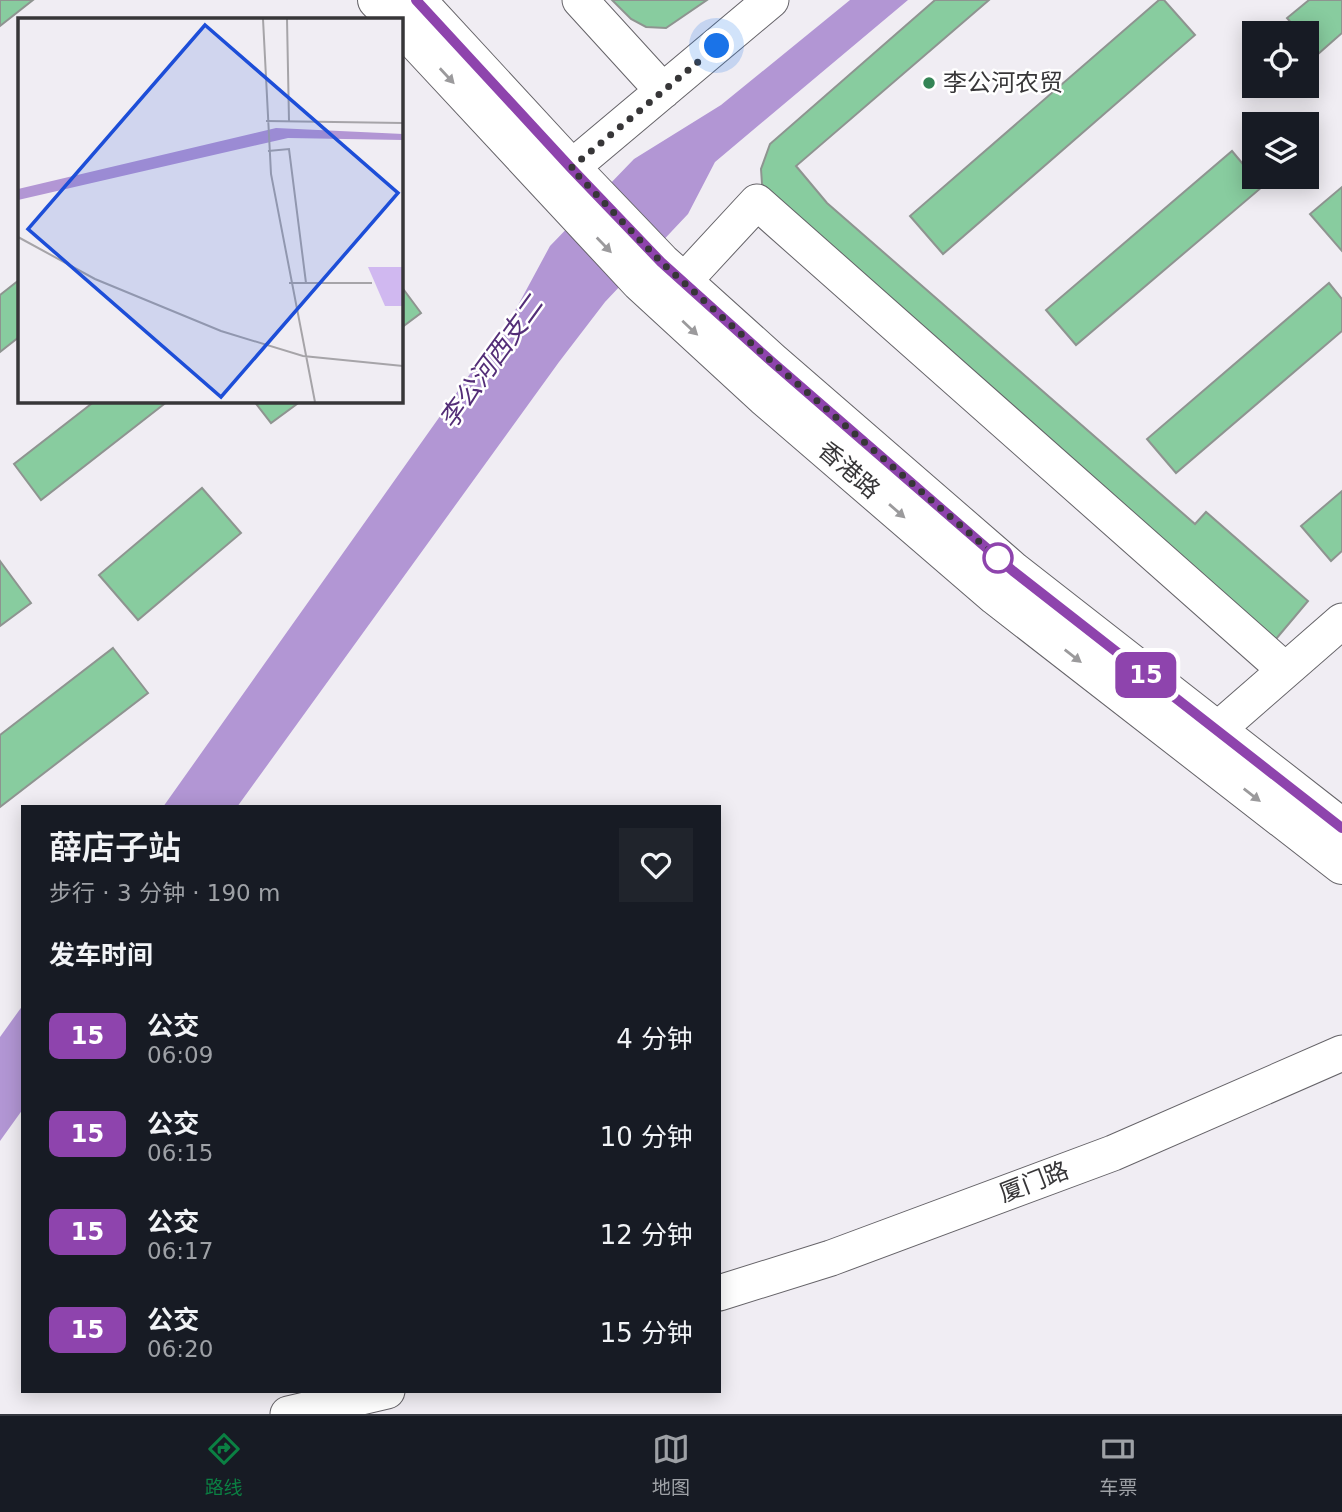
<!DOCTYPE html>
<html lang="zh">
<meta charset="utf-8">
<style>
:root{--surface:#171b24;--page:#20242c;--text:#f1f3f6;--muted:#9ea1a6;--line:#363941;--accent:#0b8043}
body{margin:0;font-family:"DejaVu Sans","Noto Sans SC",sans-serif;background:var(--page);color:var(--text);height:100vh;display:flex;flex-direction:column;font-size:26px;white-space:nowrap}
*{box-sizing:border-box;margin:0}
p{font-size:23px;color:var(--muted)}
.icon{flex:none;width:38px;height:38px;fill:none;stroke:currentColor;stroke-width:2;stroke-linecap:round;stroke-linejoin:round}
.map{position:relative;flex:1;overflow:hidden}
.panel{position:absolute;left:21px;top:805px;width:700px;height:588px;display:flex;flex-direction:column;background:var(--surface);border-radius:0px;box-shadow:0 4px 18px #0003}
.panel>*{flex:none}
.badge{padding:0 14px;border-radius:10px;font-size:24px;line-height:46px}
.fabs{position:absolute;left:1242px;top:21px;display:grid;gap:14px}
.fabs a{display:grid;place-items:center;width:77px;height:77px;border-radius:0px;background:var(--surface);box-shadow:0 4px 18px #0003;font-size:35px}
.you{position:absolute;width:35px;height:35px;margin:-18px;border:5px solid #fff;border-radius:50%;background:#1a73e8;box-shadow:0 0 0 10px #1a73e833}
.map>.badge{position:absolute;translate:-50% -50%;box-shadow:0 0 0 4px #fff}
h2{padding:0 28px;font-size:26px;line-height:63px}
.round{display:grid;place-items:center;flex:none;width:74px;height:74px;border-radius:0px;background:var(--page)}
.head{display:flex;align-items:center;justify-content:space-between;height:119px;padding:0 28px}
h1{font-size:33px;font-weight:600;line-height:52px}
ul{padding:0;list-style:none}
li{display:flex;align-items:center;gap:21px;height:98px;padding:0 28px}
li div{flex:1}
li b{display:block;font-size:26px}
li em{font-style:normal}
li .badge{min-width:77px;font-weight:700;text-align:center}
.menu{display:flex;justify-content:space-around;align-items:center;height:98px;border-top:2px solid var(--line);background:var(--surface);font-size:19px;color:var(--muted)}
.menu a{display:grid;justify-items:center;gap:4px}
.menu .selected{color:var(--accent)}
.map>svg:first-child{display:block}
</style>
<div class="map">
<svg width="1342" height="1414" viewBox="0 0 1342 1414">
<rect width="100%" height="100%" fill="#f0edf3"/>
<path fill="#b296d4" d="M 850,0 L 908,0 L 715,162 L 688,214 L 605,302 L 559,362 L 237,807 L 163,807 L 516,309 L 550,246 L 634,159 L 721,105 Z
M 23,1005 L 23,1109 L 0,1141 L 0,1037 Z"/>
<path fill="#88cc9f" stroke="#8e9490" stroke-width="2" d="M 0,0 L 33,0 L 0,26 Z
M 612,0 L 707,0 L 666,28 L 646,27 L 631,19 Z
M 935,0 L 989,0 L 796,166 L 827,203 L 1195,524 L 1206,512 L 1308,601 L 1276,639 L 774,200 L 762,184 L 761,169 L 770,144 Z
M 1159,0 L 1164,0 L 1195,35 L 943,254 L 910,216 Z
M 1309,0 L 1342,0 L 1342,33 L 1318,54 L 1307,42 L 1307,33 L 1300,33 L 1287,18 Z
M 1232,151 L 1262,187 L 1076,345 L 1046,310 Z
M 1342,187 L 1342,251 L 1310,214 Z
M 19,280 L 19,337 L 0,352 L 0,295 Z
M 1329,283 L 1342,299 L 1342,331 L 1176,473 L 1147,439 Z
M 401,286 L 421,313 L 401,328 Z
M 95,401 L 168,401 L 41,500 L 14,464 Z
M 254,401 L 301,401 L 271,423 Z
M 202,488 L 241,533 L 138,620 L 99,575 Z
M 1342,491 L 1342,551 L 1331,561 L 1301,526 Z
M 0,561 L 31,603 L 0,626 Z
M 113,648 L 148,693 L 0,807 L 0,735 Z"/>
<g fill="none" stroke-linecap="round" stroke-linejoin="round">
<defs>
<path id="minor" d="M 580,0 L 663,91
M 571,168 L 771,0
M 683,282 L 757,202 L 1285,670
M 1217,730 L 1342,621
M 719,1293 L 831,1258 L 1113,1153 L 1342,1053
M 288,1414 L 387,1391"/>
<path id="major" d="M 377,0 L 395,19
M 416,0 L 571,168 L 661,262 L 771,361 L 1013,571 L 1342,828
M 401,25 L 640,282 L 765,397 L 996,596 L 1342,865"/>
</defs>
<use href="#minor" stroke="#656368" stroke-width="37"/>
<use href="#major" stroke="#656368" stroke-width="40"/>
<use href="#minor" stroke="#fff" stroke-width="35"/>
<use href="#major" stroke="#fff" stroke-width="38"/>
</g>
<defs><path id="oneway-solid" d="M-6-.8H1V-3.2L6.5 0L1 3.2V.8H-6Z" transform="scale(1.75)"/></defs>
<g fill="#9b9a9c">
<use href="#oneway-solid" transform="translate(447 76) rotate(47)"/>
<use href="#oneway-solid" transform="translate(604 245) rotate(46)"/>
<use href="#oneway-solid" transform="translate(690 328) rotate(43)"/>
<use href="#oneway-solid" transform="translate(897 511) rotate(41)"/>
<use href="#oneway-solid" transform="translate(1073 656) rotate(38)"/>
<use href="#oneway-solid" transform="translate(1252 795) rotate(38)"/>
</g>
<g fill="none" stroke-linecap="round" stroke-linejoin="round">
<defs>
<path id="line" d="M 416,0 L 571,168 L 661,262 L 771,361 L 1013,571 L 1342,828"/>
</defs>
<use href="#line" stroke="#fff" stroke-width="16"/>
<use href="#line" stroke="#8e44ad" stroke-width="10"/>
<path stroke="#373638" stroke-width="7" stroke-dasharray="0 12.6" d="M 717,46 L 571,168 L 661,262 L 771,361 L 998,558"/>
</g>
<circle fill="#338455" stroke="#fff" stroke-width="2.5" cx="929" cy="83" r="7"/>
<circle fill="#fff" stroke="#8e44ad" stroke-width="3.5" cx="998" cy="558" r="14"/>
<g text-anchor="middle" stroke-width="5" stroke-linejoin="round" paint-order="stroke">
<g font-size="24" fill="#373638" stroke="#fff" text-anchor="start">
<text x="943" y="91">李公河农贸</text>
</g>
<g font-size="24" fill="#373638" stroke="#fff">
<text transform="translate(849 470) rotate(41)" y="8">香港路</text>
<text transform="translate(1034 1182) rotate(-21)" y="8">厦门路</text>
</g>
<g font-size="26" font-style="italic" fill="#532d77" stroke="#fff">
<text transform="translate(491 362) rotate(-54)" y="9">李公河西支二</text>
</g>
</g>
<g transform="translate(18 18)">
<rect width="385" height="385" fill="#f0edf3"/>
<path d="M 350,249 L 385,249 L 385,288 L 367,288 Z" fill="#d0b8f0"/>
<path d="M 258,110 L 385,116 L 385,122 L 270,120 L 0,182 L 0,171 Z" fill="#b296d4"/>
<path fill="none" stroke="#a6a4a8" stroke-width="2" d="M 245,1 L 253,156 L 297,384M 269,1 L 271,103M 248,103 L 385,105M 250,133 L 271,131 L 288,265M 0,219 L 77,261 L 203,313 L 285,338 L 385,348M 271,265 L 354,265"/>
<path fill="#1d4ed8" fill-opacity="0.15" stroke="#1d4ed8" stroke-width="3.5" d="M 187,7 L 380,175 L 203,379 L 10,211 Z"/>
<rect width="385" height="385" fill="none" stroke="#373638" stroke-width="3.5"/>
</g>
</svg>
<div class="fabs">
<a><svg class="icon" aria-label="locate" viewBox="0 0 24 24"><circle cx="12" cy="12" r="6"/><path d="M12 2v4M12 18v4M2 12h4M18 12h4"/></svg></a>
<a><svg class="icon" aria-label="layers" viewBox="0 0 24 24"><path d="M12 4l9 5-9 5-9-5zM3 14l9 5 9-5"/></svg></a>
</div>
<div class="you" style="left:717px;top:46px"></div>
<b class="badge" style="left:1146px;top:675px;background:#8e44ad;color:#fff">15</b>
<section class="panel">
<div class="head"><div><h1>薛店子站</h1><p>步行 · 3 分钟 · 190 m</p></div><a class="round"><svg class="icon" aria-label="heart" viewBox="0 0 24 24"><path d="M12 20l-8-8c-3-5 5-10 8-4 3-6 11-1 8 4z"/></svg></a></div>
<h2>发车时间</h2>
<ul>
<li><span class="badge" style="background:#8e44ad;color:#fff">15</span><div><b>公交</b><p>06:09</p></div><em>4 分钟</em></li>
<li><span class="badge" style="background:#8e44ad;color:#fff">15</span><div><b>公交</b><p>06:15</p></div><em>10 分钟</em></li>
<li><span class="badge" style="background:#8e44ad;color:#fff">15</span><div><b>公交</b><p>06:17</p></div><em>12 分钟</em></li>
<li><span class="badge" style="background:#8e44ad;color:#fff">15</span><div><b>公交</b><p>06:20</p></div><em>15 分钟</em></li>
</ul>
</section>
</div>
<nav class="menu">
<a class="selected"><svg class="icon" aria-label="directions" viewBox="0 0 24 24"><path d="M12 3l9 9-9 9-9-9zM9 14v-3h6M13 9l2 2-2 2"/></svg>路线</a>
<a><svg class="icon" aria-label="map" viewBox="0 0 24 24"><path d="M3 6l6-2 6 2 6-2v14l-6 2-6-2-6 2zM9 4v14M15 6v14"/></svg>地图</a>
<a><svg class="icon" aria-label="tickets" viewBox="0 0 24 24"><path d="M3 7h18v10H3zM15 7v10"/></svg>车票</a>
</nav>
